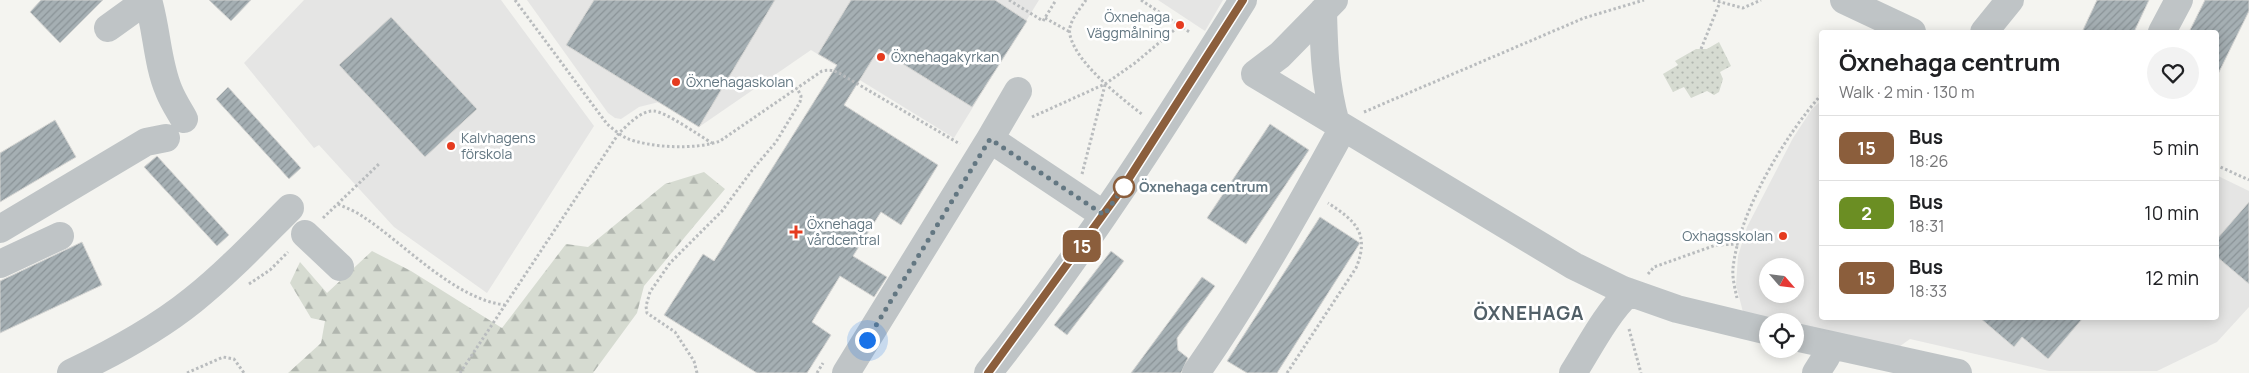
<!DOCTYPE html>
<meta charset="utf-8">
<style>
:root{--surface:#fff;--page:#f2f2f2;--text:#202124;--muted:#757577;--line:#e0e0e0}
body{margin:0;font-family:Manrope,sans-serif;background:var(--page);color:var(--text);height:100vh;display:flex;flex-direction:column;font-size:19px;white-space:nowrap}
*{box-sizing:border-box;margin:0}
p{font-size:16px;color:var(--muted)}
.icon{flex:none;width:28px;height:28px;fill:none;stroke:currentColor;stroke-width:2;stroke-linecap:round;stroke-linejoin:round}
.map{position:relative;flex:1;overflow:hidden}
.details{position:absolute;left:1819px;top:30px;width:400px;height:290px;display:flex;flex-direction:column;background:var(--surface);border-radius:5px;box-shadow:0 2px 12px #0003}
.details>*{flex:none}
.badge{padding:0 10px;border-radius:8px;font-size:18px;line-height:32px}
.needle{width:32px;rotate:118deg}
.fabs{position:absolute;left:1759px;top:258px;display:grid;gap:10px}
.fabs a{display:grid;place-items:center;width:45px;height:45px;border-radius:50%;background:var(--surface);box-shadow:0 2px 12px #0003;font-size:25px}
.you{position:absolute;width:25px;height:25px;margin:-12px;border:4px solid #fff;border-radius:50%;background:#1a73e8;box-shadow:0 0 0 8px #1a73e833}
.map>.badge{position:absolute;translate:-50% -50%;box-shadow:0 0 0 2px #fff}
.round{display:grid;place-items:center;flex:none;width:52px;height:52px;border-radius:26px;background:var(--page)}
.overview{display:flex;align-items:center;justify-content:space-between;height:85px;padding:0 20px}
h1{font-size:24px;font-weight:700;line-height:38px}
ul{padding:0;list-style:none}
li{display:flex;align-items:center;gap:15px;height:65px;padding:0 20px;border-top:1px solid var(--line)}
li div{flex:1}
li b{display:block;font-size:19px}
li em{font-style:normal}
li .badge{min-width:55px;font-weight:700;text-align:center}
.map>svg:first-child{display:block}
</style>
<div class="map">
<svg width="2249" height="373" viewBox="0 0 2249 373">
<defs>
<pattern id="forest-firs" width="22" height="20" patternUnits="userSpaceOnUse" patternTransform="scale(1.25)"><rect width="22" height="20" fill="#d6dbd1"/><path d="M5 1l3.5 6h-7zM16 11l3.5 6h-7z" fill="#b1b6af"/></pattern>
<pattern id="park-dots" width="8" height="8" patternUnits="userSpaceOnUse" patternTransform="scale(1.25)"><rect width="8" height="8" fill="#d6dbd1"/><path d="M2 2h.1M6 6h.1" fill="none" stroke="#b1b6af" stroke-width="1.8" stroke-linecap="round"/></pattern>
<pattern id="building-hatch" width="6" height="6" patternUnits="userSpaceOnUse" patternTransform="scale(1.25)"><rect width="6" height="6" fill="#a5afb3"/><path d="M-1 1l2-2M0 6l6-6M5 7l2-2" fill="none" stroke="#8a9397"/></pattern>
</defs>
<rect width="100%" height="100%" fill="#f4f4f0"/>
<path fill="#e5e5e4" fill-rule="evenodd" d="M 304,0 L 501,0 L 594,126 L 487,293 L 394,227 L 319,145 L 314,148 L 244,63 Z
M 527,0 L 1039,0 L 954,138 L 811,50 L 699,127 L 659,102 L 639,107 L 621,119 L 615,118 L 608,113 Z
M 1158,0 L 1223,0 L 1205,31 Z
M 1821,101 L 1821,318 L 2216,318 L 2216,175 L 2249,191 L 2249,307 L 2217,342 L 2157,371 L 2049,371 L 1910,339 L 1896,349 L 1795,327 L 1795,321 L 1767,321 L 1743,312 L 1736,285 L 1738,256 L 1747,227 L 1793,138 L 1812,109 ZM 1768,266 L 1795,266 L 1795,294 L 1768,294 Z"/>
<path fill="url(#forest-firs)" d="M 704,172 L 725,189 L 644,286 L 637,313 L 593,373 L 288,373 L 321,343 L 325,321 L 311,318 L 290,283 L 300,262 L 327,293 L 372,251 L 411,271 L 502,328 L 566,244 L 588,247 L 665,184 Z"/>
<path fill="url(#park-dots)" d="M 1719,42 L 1731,66 L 1720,72 L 1723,79 L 1719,92 L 1714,95 L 1707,91 L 1691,98 L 1684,87 L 1673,92 L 1663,74 L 1678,65 L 1675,61 L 1696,49 L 1707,49 Z"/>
<path fill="url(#building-hatch)" stroke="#d5d5d3" d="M 41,0 L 103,0 L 60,43 L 30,12 Z
M 209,0 L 251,0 L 231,21 Z
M 594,0 L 775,0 L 699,127 L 566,45 Z
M 851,0 L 995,0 L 1027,21 L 972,107 L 879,49 L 844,105 L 938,165 L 901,225 L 881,212 L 853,256 L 887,277 L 874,297 L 840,276 L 812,322 L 831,335 L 807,373 L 757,373 L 664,315 L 703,254 L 714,261 L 837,65 L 818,54 Z
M 2097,0 L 2149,0 L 2134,32 L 2082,32 Z
M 2205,0 L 2249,0 L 2249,11 L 2216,78 L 2216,32 L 2189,32 Z
M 391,17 L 477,109 L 425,157 L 339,65 Z
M 228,87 L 301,168 L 289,179 L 216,99 Z
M 55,120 L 76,157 L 0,202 L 0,153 Z
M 1270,124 L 1309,150 L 1246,244 L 1207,218 Z
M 157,156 L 229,235 L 217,246 L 144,167 Z
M 2249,202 L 2249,284 L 2216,256 L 2216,240 Z
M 1320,217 L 1360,243 L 1277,373 L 1247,373 L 1227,361 Z
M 82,242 L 102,285 L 0,333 L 0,281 Z
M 1111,251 L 1124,261 L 1067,335 L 1054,325 Z
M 1202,277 L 1215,286 L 1177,338 L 1178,350 L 1188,358 L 1181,373 L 1131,373 Z
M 1980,318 L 2083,318 L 2048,359 L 2022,337 L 2014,347 Z"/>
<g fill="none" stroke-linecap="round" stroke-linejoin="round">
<path stroke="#b9bcbe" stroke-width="3" stroke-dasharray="2.5 2.5" stroke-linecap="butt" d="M 515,0 L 607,124 C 613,129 620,135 626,138 C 650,148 696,150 720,141 L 822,71 C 831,69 836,71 844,76 L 960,144
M 1009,0 L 1043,21 L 1056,0
M 1086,0 C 1080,9 1067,23 1070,35 C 1076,63 1121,98 1143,115
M 1141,0 L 1191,33
M 1713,0 L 1743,8 L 1761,0
M 1045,18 L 1070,32
M 1701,49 L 1720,2
M 1364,112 L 1584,18 L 1644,0
M 1032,117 L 1105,84 L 1135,63 L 1179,26
M 2216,165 L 2249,180
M 1082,174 L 1105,85
M 338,204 C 346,208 355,211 362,216 C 404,243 454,299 505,305
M 323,218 L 379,164
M 1648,274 L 1654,267 L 1716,245 L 1739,244
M 249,284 L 270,270 L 288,252
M 1737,298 C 1735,289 1732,277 1733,268 C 1739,212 1784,137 1821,95
M 1629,329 L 1641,373
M 187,373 L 223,357 L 234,359 L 244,373
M 460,373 L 619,133 C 628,125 641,110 654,111 C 666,112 700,136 712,143
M 697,373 L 694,361 L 675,332 L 647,313 L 646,306 L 650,292 L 670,263 L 722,211 L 753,169 L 776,142 L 800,102 L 801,96 L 797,88
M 817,373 L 823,363
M 1287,373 L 1356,268 C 1370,234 1356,221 1328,203"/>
<path stroke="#bfc4c6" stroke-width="28" d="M 148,0 C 157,30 157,63 169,91 C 173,101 179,110 184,119
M 1334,0 L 1280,55 L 1255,74 L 1574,266 L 1623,290 L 1677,309 L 1768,331
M 1844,0 L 1912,32
M 1323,11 C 1324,52 1325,84 1336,124
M 108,28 L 147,0
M 1984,32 L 2010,0
M 2162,32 L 2179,0
M 990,139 L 1018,91
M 0,229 L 146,142 L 166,138
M 305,234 L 340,267
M 0,264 L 60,236
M 1795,337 L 1958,373
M 71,373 C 113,353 157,329 193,300 C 228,272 258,240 290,208
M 846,373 L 990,139 L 1104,215
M 988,373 C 1082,255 1163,128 1243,0
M 1196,373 C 1251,294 1297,212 1343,128
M 1573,373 C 1590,346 1606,314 1629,292
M 1816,373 L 1826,357 L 1830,345"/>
</g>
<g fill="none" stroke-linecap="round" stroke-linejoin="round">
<defs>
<path id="line" d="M 988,373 L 1124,186 L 1243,0"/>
</defs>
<use href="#line" stroke="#fff" stroke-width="11"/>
<use href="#line" stroke="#8b5e3c" stroke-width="8"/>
<path stroke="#637782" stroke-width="5" stroke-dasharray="0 9" d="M 867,340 L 990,139 L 1104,215 L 1124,187"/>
</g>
<g fill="#e53b1f" stroke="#fff" stroke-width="2">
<circle cx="1180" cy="25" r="5"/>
<circle cx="881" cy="57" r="5"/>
<circle cx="676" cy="82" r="5"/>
<circle cx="451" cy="146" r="5"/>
<path d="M793.5 224.5h5v5h5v5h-5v5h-5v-5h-5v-5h5z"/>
<circle cx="1783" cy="236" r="5"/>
</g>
<circle fill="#fff" stroke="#8b5e3c" stroke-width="2.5" cx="1124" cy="187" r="10"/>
<g text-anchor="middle" stroke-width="5" stroke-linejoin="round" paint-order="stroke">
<g font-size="14" fill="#637782" stroke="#fff" text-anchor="start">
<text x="1170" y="22" text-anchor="end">Öxnehaga<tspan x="1170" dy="16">Väggmålning</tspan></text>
<text x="891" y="62">Öxnehagakyrkan</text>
<text x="686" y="87">Öxnehagaskolan</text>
<text x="461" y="143">Kalvhagens<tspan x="461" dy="16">förskola</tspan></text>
<text x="807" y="229">Öxnehaga<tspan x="807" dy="16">vårdcentral</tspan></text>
<text x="1773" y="241" text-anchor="end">Oxhagsskolan</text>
</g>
<g font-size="14" font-weight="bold" fill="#637782" stroke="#fff" text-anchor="start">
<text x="1139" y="192">Öxnehaga centrum</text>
</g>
<g font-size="19" font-weight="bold" letter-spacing="1" fill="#515f67" stroke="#fff">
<text x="1529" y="320">ÖXNEHAGA</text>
</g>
</g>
</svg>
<div class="fabs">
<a><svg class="needle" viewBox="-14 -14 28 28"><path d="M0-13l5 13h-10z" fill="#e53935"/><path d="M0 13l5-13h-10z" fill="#757577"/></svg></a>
<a><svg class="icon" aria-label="locate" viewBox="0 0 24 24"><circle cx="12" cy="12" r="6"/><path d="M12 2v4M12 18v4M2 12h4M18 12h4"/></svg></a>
</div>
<div class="you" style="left:867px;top:340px"></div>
<b class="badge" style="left:1082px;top:246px;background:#8b5e3c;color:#fff">15</b>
<section class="details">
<div class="overview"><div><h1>Öxnehaga centrum</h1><p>Walk · 2 min · 130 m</p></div><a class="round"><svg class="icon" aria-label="heart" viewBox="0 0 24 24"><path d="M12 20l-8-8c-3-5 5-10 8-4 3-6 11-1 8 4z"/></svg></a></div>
<ul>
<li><span class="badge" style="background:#8b5e3c;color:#fff">15</span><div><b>Bus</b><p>18:26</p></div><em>5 min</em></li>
<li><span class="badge" style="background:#6b8e23;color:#fff">2</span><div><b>Bus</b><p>18:31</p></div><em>10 min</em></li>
<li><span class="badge" style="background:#8b5e3c;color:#fff">15</span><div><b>Bus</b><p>18:33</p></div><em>12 min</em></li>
</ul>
</section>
</div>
